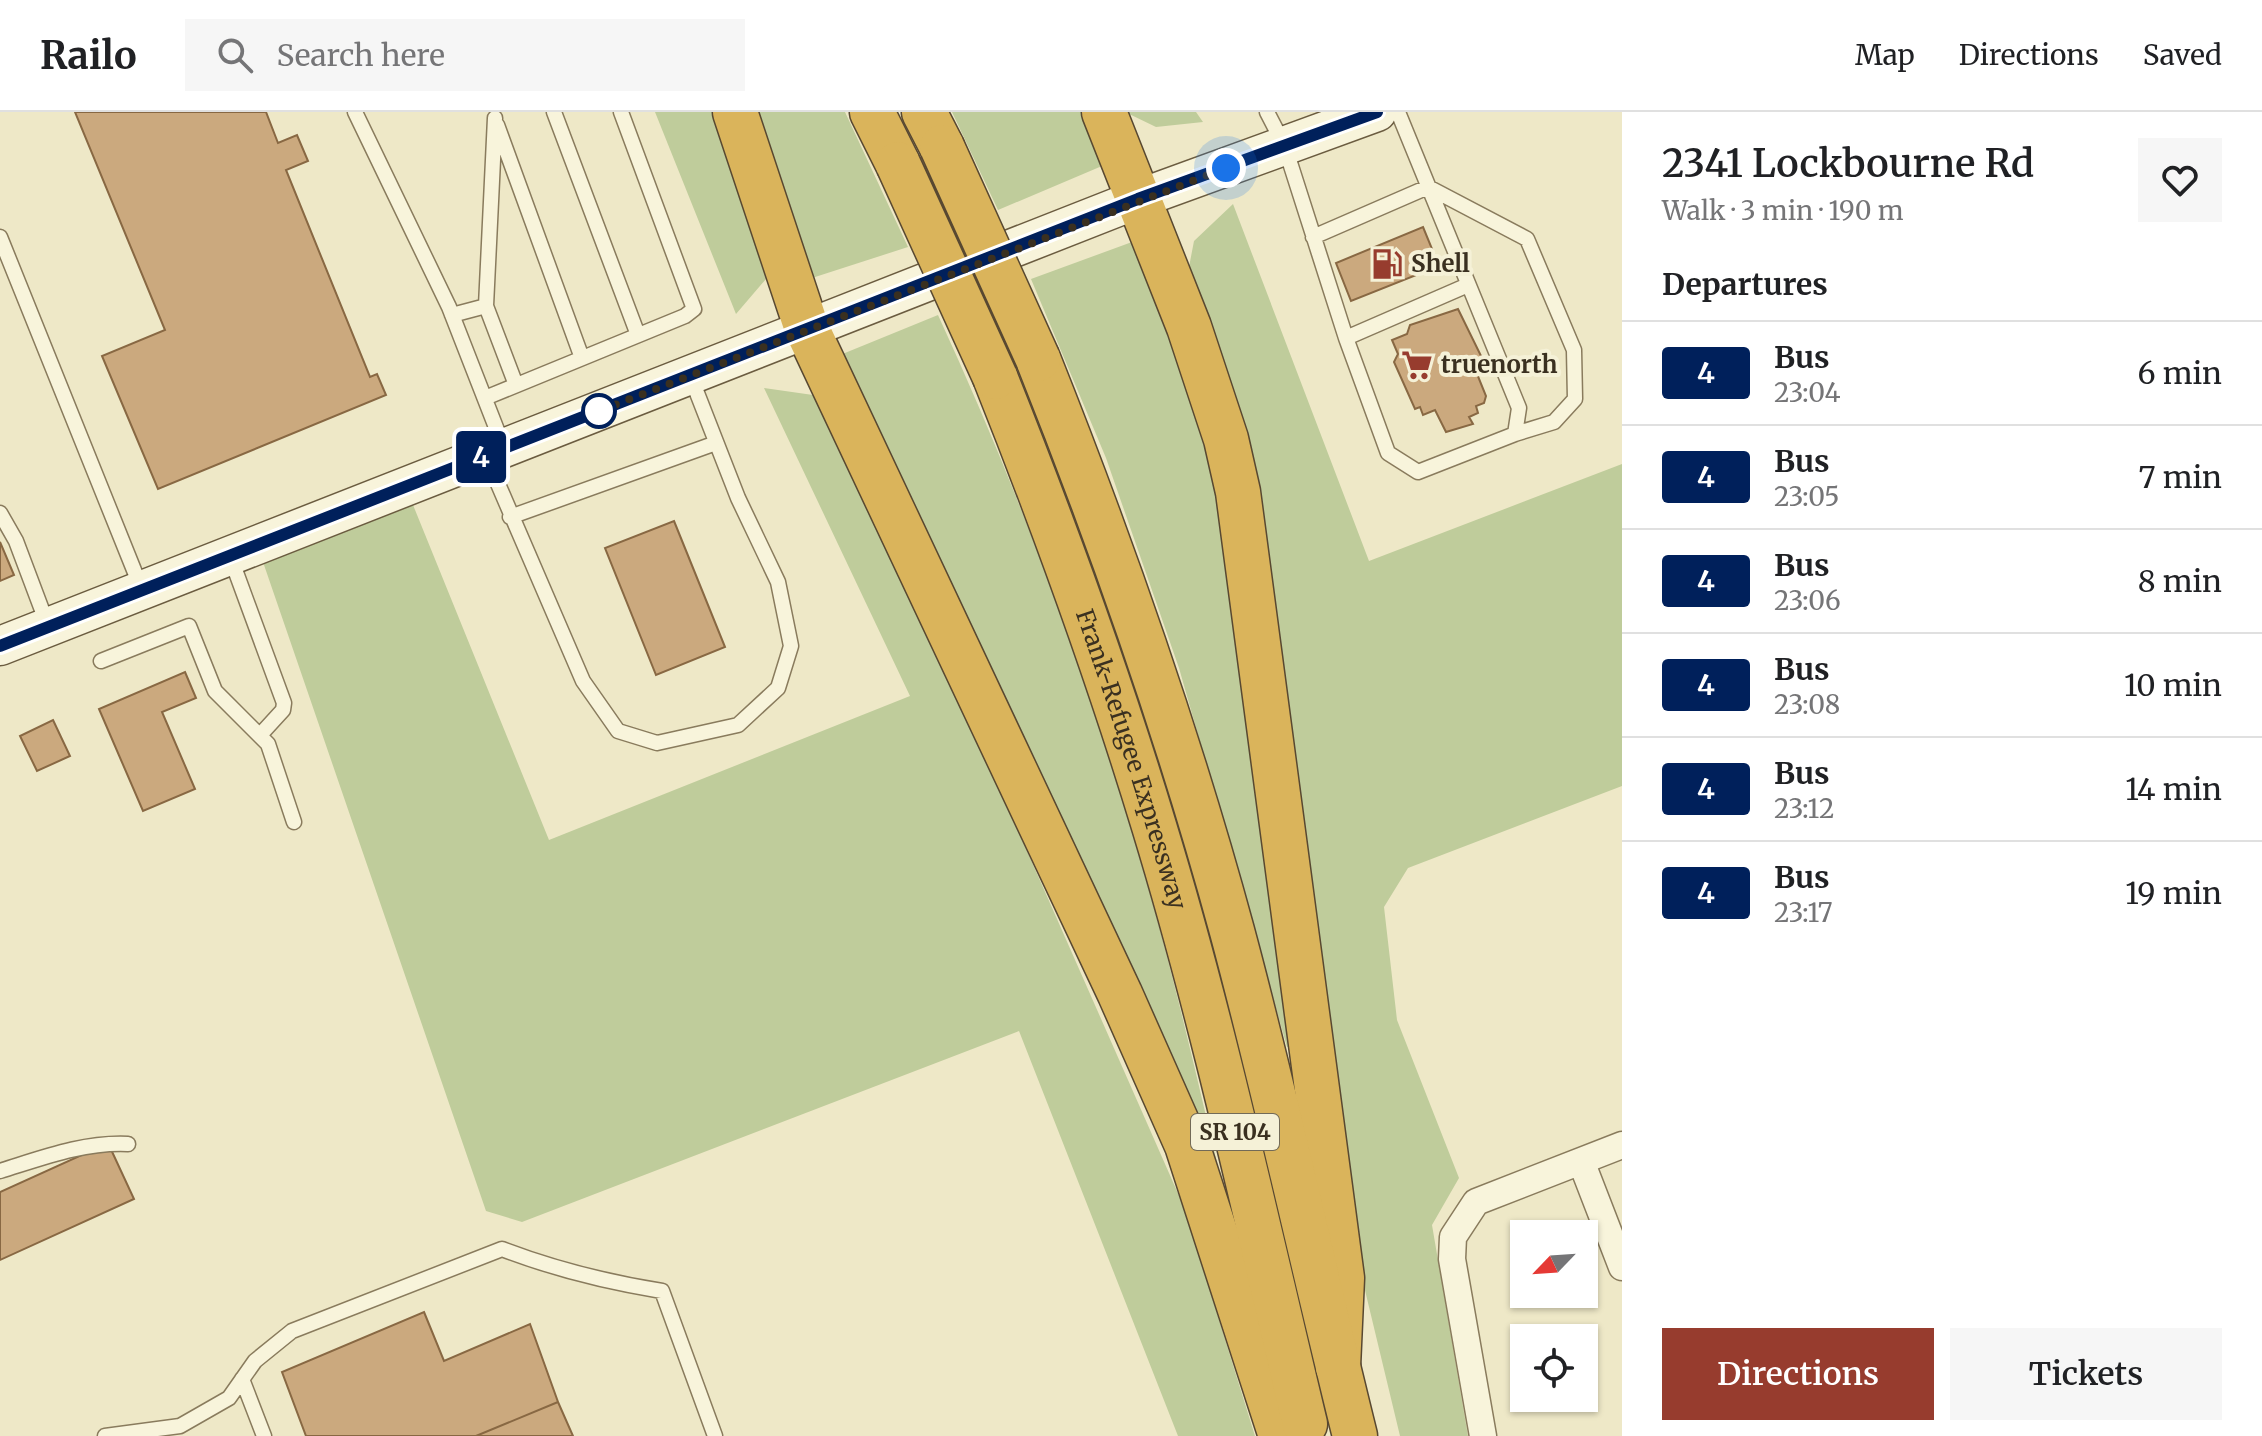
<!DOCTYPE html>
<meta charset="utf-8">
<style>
:root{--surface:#fff;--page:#f6f6f6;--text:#202124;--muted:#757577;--line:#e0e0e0;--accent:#973c2e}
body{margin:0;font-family:Merriweather,serif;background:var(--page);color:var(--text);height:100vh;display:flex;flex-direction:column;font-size:30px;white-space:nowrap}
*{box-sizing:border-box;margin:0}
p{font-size:26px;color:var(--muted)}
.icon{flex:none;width:44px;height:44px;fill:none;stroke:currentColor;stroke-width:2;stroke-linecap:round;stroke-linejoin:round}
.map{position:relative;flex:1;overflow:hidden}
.side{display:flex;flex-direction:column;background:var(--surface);width:640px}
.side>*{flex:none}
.badge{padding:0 16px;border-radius:6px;font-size:28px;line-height:52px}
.needle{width:52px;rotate:245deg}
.controls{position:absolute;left:1510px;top:1108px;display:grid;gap:16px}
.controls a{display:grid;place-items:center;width:88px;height:88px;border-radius:0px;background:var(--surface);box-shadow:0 2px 6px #0004;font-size:40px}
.you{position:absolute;width:40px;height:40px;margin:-20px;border:6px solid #fff;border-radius:50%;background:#1a73e8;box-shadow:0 0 0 12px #1a73e833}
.map>.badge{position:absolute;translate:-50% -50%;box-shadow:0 0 0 4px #fff}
h2{padding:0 40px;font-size:30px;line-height:72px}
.round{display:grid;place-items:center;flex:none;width:84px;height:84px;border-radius:0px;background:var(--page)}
.head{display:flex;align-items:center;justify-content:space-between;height:136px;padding:0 40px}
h1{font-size:38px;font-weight:600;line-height:60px}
.button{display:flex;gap:16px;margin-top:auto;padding:16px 40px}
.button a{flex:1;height:92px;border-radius:0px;background:var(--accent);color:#fff;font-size:32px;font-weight:600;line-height:92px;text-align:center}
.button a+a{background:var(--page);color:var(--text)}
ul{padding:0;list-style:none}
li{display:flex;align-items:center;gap:24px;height:104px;padding:0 40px;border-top:2px solid var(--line)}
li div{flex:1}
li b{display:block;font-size:30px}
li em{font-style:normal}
li .badge{min-width:88px;font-weight:700;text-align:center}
header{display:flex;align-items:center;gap:48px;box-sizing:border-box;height:112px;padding:0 40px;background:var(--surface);border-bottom:2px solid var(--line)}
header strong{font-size:38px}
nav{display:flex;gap:44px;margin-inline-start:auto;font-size:28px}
.search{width:560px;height:72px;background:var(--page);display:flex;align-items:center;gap:20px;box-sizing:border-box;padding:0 28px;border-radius:0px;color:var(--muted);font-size:30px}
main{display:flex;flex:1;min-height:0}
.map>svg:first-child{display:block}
</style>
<header>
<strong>Railo</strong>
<div class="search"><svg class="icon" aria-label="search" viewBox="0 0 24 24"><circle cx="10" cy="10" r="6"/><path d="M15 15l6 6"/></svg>Search here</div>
<nav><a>Map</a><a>Directions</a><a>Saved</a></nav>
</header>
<main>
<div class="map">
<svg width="1622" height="1324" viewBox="0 0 1622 1324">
<rect width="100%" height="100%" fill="#eee8c7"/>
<path fill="#bfcc9b" d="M 655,0 L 714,0 L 760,120 L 766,167 L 736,202 Z
M 756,0 L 845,0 L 908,135 L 812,166 Z
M 952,0 L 1088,0 L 1102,54 L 998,98 Z
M 1125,0 L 1196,0 L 1203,10 L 1156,15 Z
M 1233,92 L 1369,449 L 1622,352 L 1622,674 L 1408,756 L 1384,795 L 1397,908 L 1459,1066 L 1432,1113 L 1468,1324 L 1400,1324 L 1351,1120 L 1189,155 L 1194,129 Z
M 1132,130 L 1179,237 L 1216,362 L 1295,934 L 1287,935 L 1179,556 L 1106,346 L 1031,167 Z
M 938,203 C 1023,387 1093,580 1148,775 C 1180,887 1205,1001 1232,1115 L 840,243 Z
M 764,276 L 813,283 L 837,308 L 1184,1095 L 1255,1324 L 1178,1324 L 1019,919 L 522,1110 L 486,1099 L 263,450 L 411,388 L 549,728 L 910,584 Z"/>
<path fill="#cba97e" stroke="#886843" stroke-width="2" d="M 75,0 L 266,0 L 278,31 L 297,23 L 308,49 L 286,58 L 370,265 L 377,262 L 386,283 L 158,377 L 102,244 L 165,218 Z
M 1423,115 L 1439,154 L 1351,189 L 1336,151 Z
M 1458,197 L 1483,248 L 1473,252 L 1486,284 L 1484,291 L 1476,294 L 1478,301 L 1469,305 L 1473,312 L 1446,320 L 1435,298 L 1423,303 L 1420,295 L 1415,297 L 1394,250 L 1398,242 L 1392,228 L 1407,222 L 1410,213 Z
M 674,409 L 725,535 L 656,563 L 605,436 Z
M 0,430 L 14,463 L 0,469 Z
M 185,560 L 196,586 L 162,600 L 195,677 L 143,699 L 99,597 Z
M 53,608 L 70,644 L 37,659 L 20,624 Z
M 108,1031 L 134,1087 L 0,1148 L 0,1080 Z
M 424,1200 L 444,1249 L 530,1212 L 558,1290 L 476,1324 L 306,1324 L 282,1260 Z
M 558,1290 L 573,1324 L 476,1324 Z"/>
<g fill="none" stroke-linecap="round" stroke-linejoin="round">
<defs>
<path id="service" d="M 355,0 L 449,195 L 504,336
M 554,0 L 638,223
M 1267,0 L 1285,35 L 1346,226 L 1388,341 L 1418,360 L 1515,322 L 1519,296 L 1398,0
M 495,6 L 486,194 L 516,273
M 497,13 L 582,246
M 0,125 L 142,478
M 1313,125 L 1428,75 L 1527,127 L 1574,238 L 1575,287 L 1554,310 L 1515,322
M 452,203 L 486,194
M 1346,226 L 1468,173
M 485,286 L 685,204 L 694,197 L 621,0
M 486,344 L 583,569 L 618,619 L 657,631 L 738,613 L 778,576 L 791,534 L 778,470 L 738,386 L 690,263
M 0,401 L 16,429 L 48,514
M 510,405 L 716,331
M 230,444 L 284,591 L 283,598 L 261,622
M 101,549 L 189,514 L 215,579 L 268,632 L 294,710
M 0,1059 C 42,1046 83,1030 128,1032
M 242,1267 L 264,1324
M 105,1324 L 180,1314 L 229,1286 L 255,1249 L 292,1219 L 502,1137 C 554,1157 607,1170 662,1179 L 715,1324"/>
<path id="minor" d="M 1581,1049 L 1622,1155
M 1483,1324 L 1452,1147 L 1453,1125 L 1476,1090 L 1622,1033"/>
<path id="secondary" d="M 0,534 L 1138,87 L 1377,0"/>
<g id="motorway">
<path d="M 735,0 L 807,217 L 1120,882 L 1187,1033 L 1281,1324"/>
<path d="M 872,0 L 898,52"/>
<path d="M 924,0 L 942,35"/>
<path d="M 1104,0 L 1189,215 L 1226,327 L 1238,380 L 1342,1166 L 1338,1255"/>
<path d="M 1038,247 C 1113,435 1179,624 1232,819 C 1277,986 1313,1156 1355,1324"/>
<path id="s1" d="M 995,265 C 1054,413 1108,562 1154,714 C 1214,911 1257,1112 1305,1312"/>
</g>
</defs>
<use href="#service" stroke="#897b5d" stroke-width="17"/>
<use href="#minor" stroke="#897b5d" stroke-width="29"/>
<use href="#secondary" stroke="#6b5c40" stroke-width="41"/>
<use href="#motorway" stroke="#584831" stroke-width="47"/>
<use href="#service" stroke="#f8f4db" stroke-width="14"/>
<use href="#minor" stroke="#f8f4db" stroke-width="26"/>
<use href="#secondary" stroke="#f8f4db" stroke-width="38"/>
<use href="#motorway" stroke="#dab45b" stroke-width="44"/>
<defs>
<path id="motorway-bridge" d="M 942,35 L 1038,247
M 898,52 L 995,265"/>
</defs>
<use href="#motorway-bridge" stroke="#584831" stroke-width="47" stroke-linecap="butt"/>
<use href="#motorway-bridge" stroke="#dab45b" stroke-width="44"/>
</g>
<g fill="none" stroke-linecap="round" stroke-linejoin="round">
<defs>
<path id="line" d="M 0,534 L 1138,87 L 1377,0"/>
</defs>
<use href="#line" stroke="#fff" stroke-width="18"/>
<use href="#line" stroke="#00205b" stroke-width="12"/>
<path stroke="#3a3020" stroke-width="8" stroke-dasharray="0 14.4" d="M 599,299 L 594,301 L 1226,56"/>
</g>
<defs>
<symbol id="fuel-bare" viewBox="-9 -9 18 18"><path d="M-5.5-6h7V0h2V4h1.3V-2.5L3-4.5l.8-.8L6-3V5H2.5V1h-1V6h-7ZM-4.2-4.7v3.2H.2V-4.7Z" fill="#973c2e" stroke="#f5f1d7" stroke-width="2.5" paint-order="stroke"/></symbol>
<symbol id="supermarket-bare" viewBox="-9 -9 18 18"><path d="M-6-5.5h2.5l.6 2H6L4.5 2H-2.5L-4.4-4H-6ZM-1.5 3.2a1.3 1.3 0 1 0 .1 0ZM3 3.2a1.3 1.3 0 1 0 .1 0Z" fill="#973c2e" stroke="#f5f1d7" stroke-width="2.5" paint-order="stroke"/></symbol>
</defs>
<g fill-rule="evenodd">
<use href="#fuel-bare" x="1365" y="130" width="44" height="44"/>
<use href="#supermarket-bare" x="1395" y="231" width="44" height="44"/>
</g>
<circle fill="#fff" stroke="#00205b" stroke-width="4" cx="599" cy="299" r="16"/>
<g text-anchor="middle" stroke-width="8" stroke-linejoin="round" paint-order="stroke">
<rect fill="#f5f1d7" stroke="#726a57" stroke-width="2" x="1191" y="1002" width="88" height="36" rx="6"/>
<g font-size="22" font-weight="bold" fill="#3a3020">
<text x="1235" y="1028">SR 104</text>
</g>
<g font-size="24" font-weight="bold" fill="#3a3020" stroke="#f5f1d7" text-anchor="start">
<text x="1411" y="160">Shell</text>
<text x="1441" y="261">truenorth</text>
</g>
<g font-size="24" fill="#3a3020" stroke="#f5f1d7">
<text dy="8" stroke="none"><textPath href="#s1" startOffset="406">Frank-Refugee Expressway</textPath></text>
</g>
</g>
</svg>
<div class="controls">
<a><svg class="needle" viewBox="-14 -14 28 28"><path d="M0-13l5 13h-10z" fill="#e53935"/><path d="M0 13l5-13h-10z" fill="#757577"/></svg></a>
<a><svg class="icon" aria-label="locate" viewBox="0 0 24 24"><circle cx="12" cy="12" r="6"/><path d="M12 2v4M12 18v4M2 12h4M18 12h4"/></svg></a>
</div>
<div class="you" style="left:1226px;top:56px"></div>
<b class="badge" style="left:481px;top:345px;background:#00205b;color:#fff">4</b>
</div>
<section class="side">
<div class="head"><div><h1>2341 Lockbourne Rd</h1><p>Walk · 3 min · 190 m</p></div><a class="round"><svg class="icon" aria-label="heart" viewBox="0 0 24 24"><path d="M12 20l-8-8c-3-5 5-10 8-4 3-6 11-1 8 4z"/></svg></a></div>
<h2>Departures</h2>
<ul>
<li><span class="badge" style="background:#00205b;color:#fff">4</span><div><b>Bus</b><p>23:04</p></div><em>6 min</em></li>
<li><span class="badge" style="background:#00205b;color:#fff">4</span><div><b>Bus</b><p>23:05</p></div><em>7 min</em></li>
<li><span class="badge" style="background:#00205b;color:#fff">4</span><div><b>Bus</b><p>23:06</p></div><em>8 min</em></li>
<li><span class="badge" style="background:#00205b;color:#fff">4</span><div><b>Bus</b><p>23:08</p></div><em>10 min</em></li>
<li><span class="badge" style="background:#00205b;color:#fff">4</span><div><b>Bus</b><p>23:12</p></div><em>14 min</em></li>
<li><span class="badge" style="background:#00205b;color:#fff">4</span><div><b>Bus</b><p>23:17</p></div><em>19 min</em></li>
</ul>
<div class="button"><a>Directions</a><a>Tickets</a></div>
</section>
</main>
